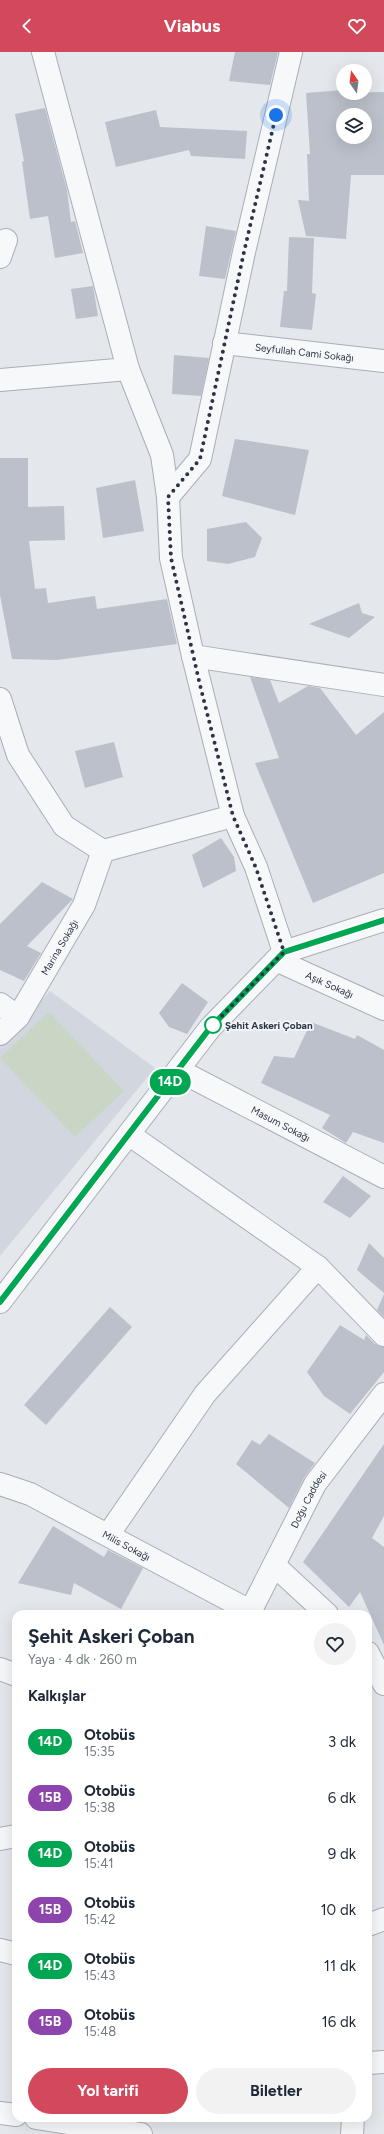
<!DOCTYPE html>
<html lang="tr">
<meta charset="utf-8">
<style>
:root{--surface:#fff;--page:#f2f2f3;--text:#1f2937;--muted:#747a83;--accent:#d1495b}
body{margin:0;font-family:Figtree,sans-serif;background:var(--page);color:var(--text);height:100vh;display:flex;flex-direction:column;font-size:15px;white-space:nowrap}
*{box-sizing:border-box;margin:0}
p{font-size:13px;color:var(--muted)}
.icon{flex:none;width:22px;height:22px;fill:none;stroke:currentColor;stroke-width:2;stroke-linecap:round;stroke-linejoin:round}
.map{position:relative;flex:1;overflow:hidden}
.panel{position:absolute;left:12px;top:1558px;width:360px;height:512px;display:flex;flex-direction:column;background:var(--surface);border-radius:12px;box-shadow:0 4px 16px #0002}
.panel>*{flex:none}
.badge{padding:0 8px;border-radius:13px;font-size:14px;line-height:26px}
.needle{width:26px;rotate:346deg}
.buttons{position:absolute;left:336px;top:12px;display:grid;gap:8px}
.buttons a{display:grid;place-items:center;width:36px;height:36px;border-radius:50%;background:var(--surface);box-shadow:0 4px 16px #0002;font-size:20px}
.you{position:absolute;width:20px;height:20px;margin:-10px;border:3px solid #fff;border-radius:50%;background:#1a73e8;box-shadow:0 0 0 6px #1a73e833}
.map>.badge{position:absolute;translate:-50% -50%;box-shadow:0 0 0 2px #fff}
h2{padding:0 16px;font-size:15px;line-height:36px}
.round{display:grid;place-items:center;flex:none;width:42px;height:42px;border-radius:21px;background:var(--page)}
.summary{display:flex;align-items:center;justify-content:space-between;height:68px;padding:0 16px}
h1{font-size:19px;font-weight:700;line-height:30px}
.action{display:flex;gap:8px;margin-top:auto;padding:8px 16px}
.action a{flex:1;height:46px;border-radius:24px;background:var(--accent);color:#fff;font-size:16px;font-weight:700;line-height:46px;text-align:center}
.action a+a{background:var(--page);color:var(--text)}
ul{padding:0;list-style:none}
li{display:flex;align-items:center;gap:12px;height:56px;padding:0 16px}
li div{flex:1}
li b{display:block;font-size:15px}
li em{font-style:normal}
li .badge{min-width:44px;font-weight:700;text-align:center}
header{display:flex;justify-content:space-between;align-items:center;height:52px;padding:0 16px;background:var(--accent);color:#fff;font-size:18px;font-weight:700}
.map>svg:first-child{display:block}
</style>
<header><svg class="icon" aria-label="back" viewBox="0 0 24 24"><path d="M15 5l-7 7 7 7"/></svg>Viabus<svg class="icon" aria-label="heart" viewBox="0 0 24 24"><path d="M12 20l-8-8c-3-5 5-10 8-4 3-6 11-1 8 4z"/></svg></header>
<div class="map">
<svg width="384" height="2082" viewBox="0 0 384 2082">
<rect width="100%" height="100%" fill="#e4e7ec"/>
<path fill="#d2d6de" d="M 50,939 L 155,1016 L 0,1204 L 0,994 Z"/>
<path fill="#c9d6c5" d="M 49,960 L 124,1039 L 75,1085 L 0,1006 Z"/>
<path fill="#bbc0ca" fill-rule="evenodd" d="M 235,0 L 278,0 L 270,33 L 229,29 Z
M 343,38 L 343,41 L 384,40 L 384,123 L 351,123 L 346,187 L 306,184 L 298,148 L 309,149 L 307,102 L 310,102 L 306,41 ZM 343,63 L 365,63 L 365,85 L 343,85 Z
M 45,56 L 67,138 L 71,170 L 75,169 L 83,201 L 55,206 L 48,164 L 30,167 L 22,110 L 24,109 L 15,62 Z
M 156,58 L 160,75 L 247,79 L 245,107 L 191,104 L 189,98 L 116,115 L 105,70 Z
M 206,174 L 236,179 L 225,227 L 199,224 Z
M 289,185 L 314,186 L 312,241 L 316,242 L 312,278 L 280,275 L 284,239 L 287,239 Z
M 93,234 L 98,264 L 76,267 L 71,237 Z
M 174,303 L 209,306 L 201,344 L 172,342 Z
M 235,387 L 309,398 L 295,463 L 222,444 Z
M 0,406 L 28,406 L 28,455 L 64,454 L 65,488 L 29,489 L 35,537 L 46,536 L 48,551 L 95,544 L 97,557 L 167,547 L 177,592 L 57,608 L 12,607 L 0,543 Z
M 135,428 L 144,479 L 103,486 L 96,436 Z
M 246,470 L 262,486 L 255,505 L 228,512 L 207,509 L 207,477 Z
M 359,551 L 362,561 L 375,565 L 349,586 L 309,572 Z
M 250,625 L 270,628 L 279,651 L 308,634 L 320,636 L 356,683 L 384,660 L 384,821 L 313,851 L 255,711 L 279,706 Z
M 114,690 L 123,725 L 85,736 L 75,699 Z
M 221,786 L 234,805 L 236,819 L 203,836 L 192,803 Z
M 42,830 L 73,847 L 27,894 L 41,901 L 24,929 L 0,918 L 0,872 Z
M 182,931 L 208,950 L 187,982 L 169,975 L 159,961 Z
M 311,970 L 355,987 L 357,983 L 384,998 L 384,1091 L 353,1080 L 346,1091 L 322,1076 L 330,1063 L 261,1031 L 274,1004 L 294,1006 Z
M 343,1124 L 371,1144 L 350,1166 L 323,1150 Z
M 369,1191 L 384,1206 L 384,1241 L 357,1218 Z
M 384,1242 L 384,1265 L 377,1258 Z
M 110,1255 L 132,1275 L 46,1373 L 24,1353 Z
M 340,1273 L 364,1288 L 366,1283 L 375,1292 L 384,1295 L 384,1320 L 350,1362 L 324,1344 L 307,1320 Z
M 269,1382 L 315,1411 L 304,1426 L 289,1456 L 236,1412 L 252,1388 L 260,1393 Z
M 384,1392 L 384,1464 L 372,1486 L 384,1495 L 384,1593 L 360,1540 L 349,1555 L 303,1510 Z
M 53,1474 L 104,1505 L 108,1498 L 143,1516 L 121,1557 L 74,1531 L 71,1543 L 18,1531 Z"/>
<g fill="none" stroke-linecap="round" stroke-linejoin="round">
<defs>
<g id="minor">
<path d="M 43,0 L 128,317 L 162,403 L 168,445 L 171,506 L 193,604 L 233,764 L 256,815 L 284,900"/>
<path d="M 0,205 L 6,188"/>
<path id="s1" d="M 224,291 L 384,309"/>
<path d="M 0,328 L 128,317"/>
<path d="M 168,445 L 200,407 L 244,200 L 291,0"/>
<path d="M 193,604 L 384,633"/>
<path d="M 0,647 L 18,703 L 64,774 L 103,799 L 233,764"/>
<path id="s2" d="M 276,908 L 384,957"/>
<path d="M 0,952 L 18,965"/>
<path id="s3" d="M 0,982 L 18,965 L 84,853 L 103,799"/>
<path id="s4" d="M 178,1018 L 384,1125"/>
<path d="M 318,1215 L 384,1283"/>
<path d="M 0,1250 L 210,976 L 284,900 L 384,868"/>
<path id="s5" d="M 0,1432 L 30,1442 L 250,1559"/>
<path d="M 108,1483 L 205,1342 L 318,1215 L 130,1083"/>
<path d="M 274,1513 L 327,1562"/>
<path id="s6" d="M 249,1562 L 315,1432 L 384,1342"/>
<path d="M 368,1601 L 384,1632"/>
<path d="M 0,1617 L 16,1623"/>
<path d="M 0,1787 L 16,1784"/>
<path d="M 368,1873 L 384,1867"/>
<path d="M 0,1898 L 16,1902"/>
<path d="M 368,2011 L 384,2010"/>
<path d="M 0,2061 L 16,2063"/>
<path d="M 36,2066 L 141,2082"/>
<path d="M 352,2082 L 353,2066"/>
</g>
</defs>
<use href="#minor" stroke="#a9aeb7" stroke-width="24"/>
<use href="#minor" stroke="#f7f8fa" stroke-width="22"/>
</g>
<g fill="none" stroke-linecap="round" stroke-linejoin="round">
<defs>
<path id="line" d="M 0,1250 L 210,976 L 284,900 L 384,868"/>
</defs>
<use href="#line" stroke="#fff" stroke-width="9"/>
<use href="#line" stroke="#00a651" stroke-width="6"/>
<path stroke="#2b3445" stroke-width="4" stroke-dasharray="0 7.2" d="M 213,973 L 210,976 L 284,900 L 256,816 L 233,764 L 200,633 L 171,506 L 168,445 L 200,407 L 244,200 L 276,63"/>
</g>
<circle fill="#fff" stroke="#00a651" stroke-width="2" cx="213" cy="973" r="8"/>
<g text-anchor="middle" stroke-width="3.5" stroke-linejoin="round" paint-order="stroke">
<g font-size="10" fill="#2b3445" stroke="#f4f6f9">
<text dy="4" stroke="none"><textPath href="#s1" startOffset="81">Seyfullah Cami Sokağı</textPath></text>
<text dy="4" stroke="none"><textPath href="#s3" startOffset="106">Marina Sokağı</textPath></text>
<text dy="4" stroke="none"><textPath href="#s2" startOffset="59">Aşık Sokağı</textPath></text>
<text dy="4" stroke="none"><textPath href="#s4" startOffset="116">Masum Sokağı</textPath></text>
<text dy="4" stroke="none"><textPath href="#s6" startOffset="129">Doğu Caddesi</textPath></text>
<text dy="4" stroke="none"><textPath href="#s5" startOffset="141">Milis Sokağı</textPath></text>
</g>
<g font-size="10" font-weight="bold" fill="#2b3445" stroke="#f4f6f9" text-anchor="start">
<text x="225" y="977">Şehit Askeri Çoban</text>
</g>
</g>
</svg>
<div class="buttons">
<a><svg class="needle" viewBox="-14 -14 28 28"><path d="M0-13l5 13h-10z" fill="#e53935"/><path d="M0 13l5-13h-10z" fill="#747a83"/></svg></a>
<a><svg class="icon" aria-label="layers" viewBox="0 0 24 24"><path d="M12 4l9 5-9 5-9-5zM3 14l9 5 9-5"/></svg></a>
</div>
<div class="you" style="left:276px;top:63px"></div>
<b class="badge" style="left:170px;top:1030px;background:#00a651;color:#fff">14D</b>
<section class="panel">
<div class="summary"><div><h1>Şehit Askeri Çoban</h1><p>Yaya · 4 dk · 260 m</p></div><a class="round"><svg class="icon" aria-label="heart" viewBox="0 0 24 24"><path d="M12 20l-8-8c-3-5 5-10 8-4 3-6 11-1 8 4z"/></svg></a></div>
<h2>Kalkışlar</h2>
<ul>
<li><span class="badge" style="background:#00a651;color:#fff">14D</span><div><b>Otobüs</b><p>15:35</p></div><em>3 dk</em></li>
<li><span class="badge" style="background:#8e44ad;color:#fff">15B</span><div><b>Otobüs</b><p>15:38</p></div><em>6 dk</em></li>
<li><span class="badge" style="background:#00a651;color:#fff">14D</span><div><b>Otobüs</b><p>15:41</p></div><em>9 dk</em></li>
<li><span class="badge" style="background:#8e44ad;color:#fff">15B</span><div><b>Otobüs</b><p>15:42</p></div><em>10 dk</em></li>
<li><span class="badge" style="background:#00a651;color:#fff">14D</span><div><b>Otobüs</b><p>15:43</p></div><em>11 dk</em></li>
<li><span class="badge" style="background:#8e44ad;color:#fff">15B</span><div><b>Otobüs</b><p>15:48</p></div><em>16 dk</em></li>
</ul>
<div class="action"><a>Yol tarifi</a><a>Biletler</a></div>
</section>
</div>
